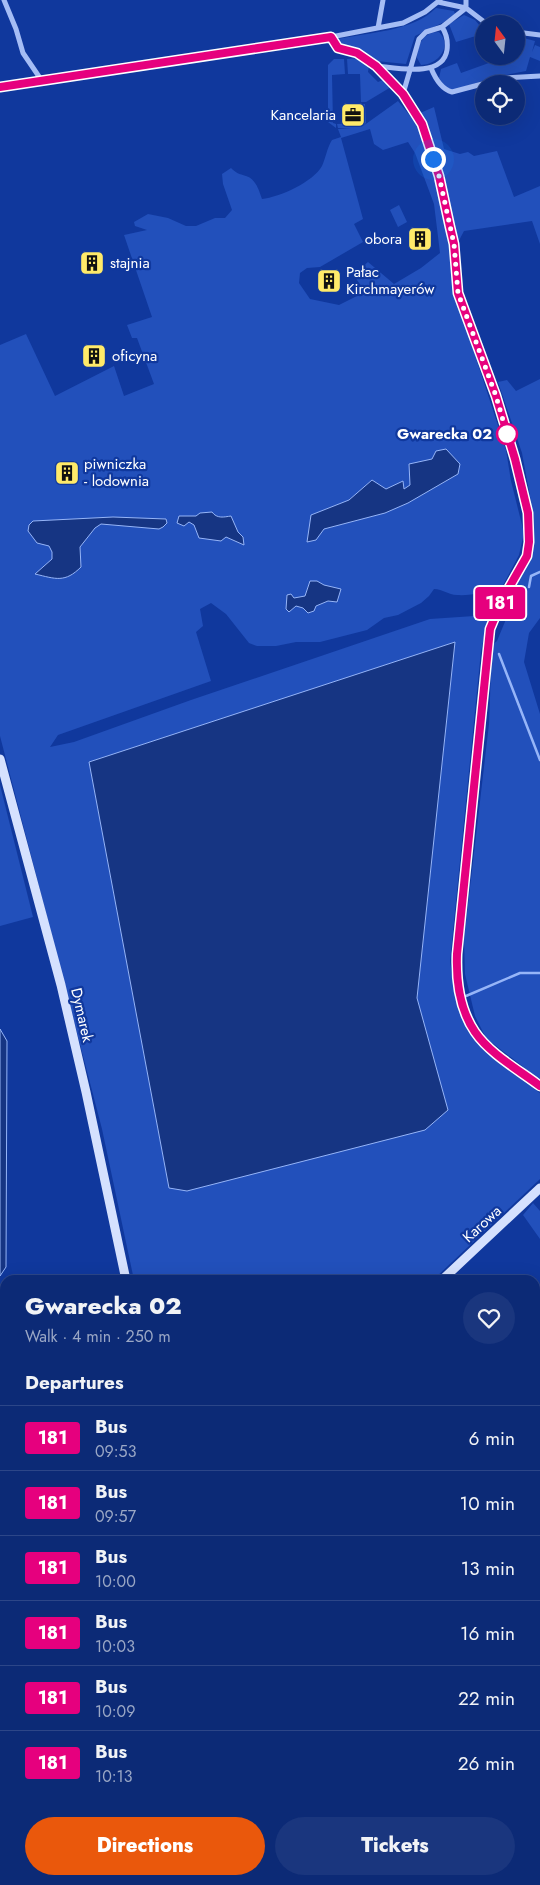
<!DOCTYPE html>
<meta charset="utf-8">
<style>
:root{--surface:#0c2a76;--page:#1a367e;--text:#f1f3f6;--muted:#9aa7c5;--line:#2c4688;--accent:#ea580c}
body{margin:0;font-family:Jost,sans-serif;background:var(--page);color:var(--text);height:100vh;display:flex;flex-direction:column;font-size:19px;white-space:nowrap}
*{box-sizing:border-box;margin:0}
p{font-size:16px;color:var(--muted)}
.icon{flex:none;width:28px;height:28px;fill:none;stroke:currentColor;stroke-width:2;stroke-linecap:round;stroke-linejoin:round}
.map{position:relative;flex:1;overflow:hidden}
.drawer{position:absolute;left:0px;top:1275px;width:540px;height:610px;display:flex;flex-direction:column;background:var(--surface);border-radius:15px 15px 0 0;box-shadow:0 5px 20px #0002,0 0 0 1px var(--line)}
.drawer>*{flex:none}
.badge{padding:0 10px;border-radius:4px;font-size:18px;line-height:32px}
.needle{width:32px;rotate:345deg}
.fabs{position:absolute;left:475px;top:15px;display:grid;gap:10px}
.fabs a{display:grid;place-items:center;width:50px;height:50px;border-radius:50%;background:var(--surface);box-shadow:0 5px 20px #0002,0 0 0 1px var(--line);font-size:25px}
.you{position:absolute;width:25px;height:25px;margin:-12px;border:4px solid #fff;border-radius:50%;background:#1a73e8;box-shadow:0 0 0 8px #1a73e833}
.map>.badge{position:absolute;translate:-50% -50%;box-shadow:0 0 0 2px #fff}
h2{padding:0 25px;font-size:19px;line-height:45px}
.round{display:grid;place-items:center;flex:none;width:52px;height:52px;border-radius:26px;background:var(--page)}
.head{display:flex;align-items:center;justify-content:space-between;height:85px;padding:0 25px}
h1{font-size:24px;font-weight:800;line-height:38px}
.cta{display:flex;gap:10px;margin-top:auto;padding:10px 25px}
.cta a{flex:1;height:58px;border-radius:30px;background:var(--accent);color:#fff;font-size:20px;font-weight:800;line-height:58px;text-align:center}
.cta a+a{background:var(--page);color:var(--text)}
ul{padding:0;list-style:none}
li{display:flex;align-items:center;gap:15px;height:65px;padding:0 25px;border-top:1px solid var(--line)}
li div{flex:1}
li b{display:block;font-size:19px}
li em{font-style:normal}
li .badge{min-width:55px;font-weight:700;text-align:center}
.map>svg:first-child{display:block}
</style>
<div class="map">
<svg width="540" height="1885" viewBox="0 0 540 1885">
<rect width="100%" height="100%" fill="#10389d"/>
<path fill="#2250bb" fill-rule="evenodd" d="M 436,8 L 454,11 L 455,14 L 444,22 L 415,36 L 406,64 L 376,61 L 359,50 L 339,44 L 337,39 C 367,33 414,31 436,8 Z
M 464,15 L 475,20 L 480,26 L 478,31 L 479,35 L 456,42 L 449,24 Z
M 439,32 C 453,46 438,65 421,65 L 417,58 C 418,44 423,32 439,32 Z
M 516,36 L 535,41 L 532,52 L 535,45 L 540,47 L 540,61 L 530,57 L 526,71 L 491,78 L 455,90 L 446,88 L 439,78 L 441,69 L 457,63 L 461,73 L 500,59 L 499,56 L 516,56 Z
M 358,58 L 365,64 L 369,65 L 368,72 L 378,82 L 385,79 L 391,87 L 366,102 L 361,102 L 360,74 L 348,74 L 347,59 Z
M 334,59 L 344,59 L 345,74 L 332,75 L 333,123 L 336,124 L 336,128 L 328,122 L 328,65 Z
M 398,101 L 411,117 L 434,107 L 444,149 L 460,154 L 468,152 L 474,156 L 497,151 L 514,197 L 540,186 L 540,244 L 532,221 L 464,231 C 458,242 451,256 452,269 C 452,280 459,289 457,300 L 506,450 L 511,481 L 524,533 L 519,555 L 501,589 C 486,591 472,596 457,595 C 448,595 443,589 434,589 L 429,596 L 421,603 L 398,615 L 384,618 L 367,630 L 320,642 L 296,642 L 276,646 L 257,646 L 249,643 L 226,614 L 211,603 L 200,609 L 203,626 L 196,632 L 211,681 L 58,735 L 50,747 L 74,742 L 191,700 L 430,619 L 489,615 L 481,651 L 450,961 C 453,984 457,1007 467,1029 C 478,1051 520,1078 540,1093 L 540,1179 L 433,1280 L 134,1280 L 102,1129 L 0,736 L 0,345 L 26,334 L 55,396 L 114,366 L 124,396 L 154,384 L 137,338 L 132,338 L 127,325 L 152,317 L 124,235 L 147,230 L 135,226 L 134,222 L 148,214 L 168,218 L 186,226 L 196,226 L 215,218 L 225,218 L 232,210 L 223,184 L 222,174 L 231,168 C 236,173 239,174 246,176 C 256,179 259,191 262,199 C 280,197 313,182 322,166 C 326,157 327,148 332,140 L 341,137 L 338,129 L 351,128 L 338,128 L 337,124 L 361,123 L 361,104 L 365,104 L 366,123 L 363,126 ZM 370,129 L 374,144 L 383,150 L 408,142 L 415,153 L 434,204 L 440,253 L 421,268 L 394,284 L 368,262 L 353,274 L 365,292 L 339,305 L 310,299 L 299,283 L 300,273 L 307,268 L 320,267 L 363,242 L 354,224 L 363,219 L 341,138 ZM 432,459 L 458,474 L 408,503 L 385,513 L 324,529 L 311,515 L 349,500 L 372,480 L 386,489 L 403,481 L 403,489 L 410,486 ZM 455,642 L 417,998 L 169,1188 L 89,762 Z
M 399,205 L 407,222 L 398,227 L 390,210 Z
M 540,379 L 540,618 L 529,633 L 524,662 L 540,714 L 540,1080 L 486,1038 L 475,1016 L 465,974 L 464,939 L 489,724 L 492,645 L 497,641 L 509,612 L 510,596 L 533,551 L 534,518 L 522,453 L 498,382 L 507,380 L 516,391 Z
M 0,785 L 33,917 L 0,926 Z
M 533,1203 L 540,1211 L 540,1239 L 523,1215 Z
M 535,1338 L 540,1338 L 540,1495 L 535,1486 Z
M 0,1373 L 5,1375 L 5,1601 L 0,1589 Z
M 535,1747 L 540,1755 L 540,1800 L 535,1793 Z
M 99,1880 L 225,1880 L 226,1885 L 96,1885 Z
M 239,1880 L 363,1880 L 345,1885 L 240,1885 Z"/>
<path fill="#163583" stroke="#96b5f8" d="M 446,449 L 460,464 L 458,474 L 408,503 L 385,513 L 324,529 L 316,540 L 307,542 L 311,515 L 349,500 L 372,480 L 386,489 L 403,481 L 404,489 L 410,485 L 409,464 L 432,459 L 436,451 Z
M 212,512 C 217,519 224,517 231,516 L 238,532 L 243,537 L 244,545 L 226,537 L 221,541 L 199,538 L 194,525 L 189,522 L 184,526 L 177,523 L 179,516 L 196,516 L 200,513 Z
M 113,517 L 166,519 L 167,523 L 163,527 L 159,529 L 101,524 L 95,528 L 80,547 L 81,567 C 65,583 56,579 35,574 L 52,559 L 52,552 L 49,546 L 37,543 L 28,531 L 29,525 L 33,521 Z
M 310,581 L 317,581 L 324,585 L 341,589 L 337,602 L 328,601 L 316,606 L 314,611 L 308,613 L 303,608 L 296,606 L 289,612 L 286,609 L 287,595 L 291,594 L 294,598 L 305,596 Z
M 455,642 L 417,998 L 448,1110 L 425,1130 L 187,1191 L 169,1188 L 89,762 Z
M 0,1029 L 7,1041 L 6,1267 L 0,1276 Z
M 0,1737 L 5,1754 L 5,1880 L 43,1880 L 45,1885 L 0,1885 Z"/>
<g fill="none" stroke-linecap="round" stroke-linejoin="round">
<path stroke="#96b5f8" stroke-width="2.5" d="M 529,587 L 531,576 L 540,572
M 499,654 L 540,760
M 466,996 L 520,973 L 540,973"/>
<path stroke="#a5bdf5" stroke-width="5" d="M 4,0 L 16,29 L 23,53 L 42,81
M 438,2 L 466,8 L 483,21 L 489,24
M 378,28 L 383,0
M 516,32 L 540,35
M 331,37 L 338,48 L 357,53 L 377,66 L 403,94 L 422,124 L 439,176 L 454,244 L 458,293 L 496,396 L 515,459 L 527,513 L 529,542 L 527,555 L 502,600 L 490,629 L 457,965 C 461,1035 489,1048 540,1087
M 377,66 C 397,68 443,78 447,50 C 448,42 446,33 442,27 L 466,8 L 466,0
M 431,68 C 435,78 441,89 452,92 L 505,78 L 540,76
M 0,87 L 331,37 L 403,23 L 425,12 L 440,0
M 403,94 L 419,39 L 426,32 L 442,27
M 535,1613 L 540,1611
M 535,1619 L 538,1680
M 234,1880 L 235,1885"/>
<path stroke="#d5e1fe" stroke-width="9" d="M 0,759 L 61,985 L 86,1092 L 126,1280
M 442,1280 L 540,1188"/>
</g>
<g fill="none" stroke-linecap="round" stroke-linejoin="round">
<defs>
<path id="line" d="M 0,87 L 331,37 L 338,48 L 357,53 L 376,66 L 403,94 L 422,124 L 439,176 L 450,227 L 454,244 L 458,293 L 496,396 L 515,459 L 528,513 L 529,542 L 527,556 L 502,600 L 490,629 L 457,954 C 456,980 460,1010 475,1032 C 490,1054 519,1070 540,1086"/>
</defs>
<use href="#line" stroke="#fff" stroke-width="11"/>
<use href="#line" stroke="#e6007e" stroke-width="8"/>
<path stroke="#fff" stroke-width="5" stroke-dasharray="0 9" d="M 433,159 L 439,176 L 454,244 L 458,293 L 496,396 L 507,434"/>
</g>
<defs>
<symbol id="office-square" viewBox="-11 -11 22 22"><rect x="-9" y="-9" width="18" height="18" rx="4" fill="#ffea69" stroke="#10389d"/><path d="M-6-3h4V-5.5h4V-3h4V5H-6ZM-1-4.5V-3h2v-1.5ZM-6 0V1H6V0Z" fill="#111"/></symbol>
<symbol id="building-square" viewBox="-11 -11 22 22"><rect x="-9" y="-9" width="18" height="18" rx="4" fill="#ffea69" stroke="#10389d"/><path d="M-4-6H4V6H1V3H-1V6H-4ZM-2.5-4.3h1.7v1.8h-1.7ZM.8-4.3h1.7v1.8H.8ZM-2.5-1h1.7V.8h-1.7ZM.8-1h1.7V.8H.8Z" fill="#111"/></symbol>
</defs>
<g fill-rule="evenodd">
<use href="#office-square" x="339" y="101" width="28" height="28"/>
<use href="#building-square" x="406" y="225" width="28" height="28"/>
<use href="#building-square" x="78" y="249" width="28" height="28"/>
<use href="#building-square" x="315" y="267" width="28" height="28"/>
<use href="#building-square" x="80" y="342" width="28" height="28"/>
<use href="#building-square" x="53" y="459" width="28" height="28"/>
</g>
<circle fill="#fff" stroke="#e6007e" stroke-width="2.5" cx="507" cy="434" r="10"/>
<g text-anchor="middle" stroke-width="4.5" stroke-linejoin="round" paint-order="stroke">
<g font-size="15" fill="#fff" stroke="#10389d" text-anchor="start">
<text x="336" y="120" text-anchor="end">Kancelaria</text>
<text x="402" y="244" text-anchor="end">obora</text>
<text x="110" y="268">stajnia</text>
<text x="346" y="277">Pałac<tspan x="346" dy="17">Kirchmayerów</tspan></text>
<text x="112" y="361">oficyna</text>
<text x="84" y="469">piwniczka<tspan x="84" dy="17">- lodownia</tspan></text>
</g>
<g font-size="15" font-weight="bold" fill="#fff" stroke="#10389d" text-anchor="end">
<text x="492" y="439">Gwarecka 02</text>
</g>
<g font-size="15" fill="#fff" stroke="#10389d">
<text transform="translate(82 1015) rotate(77)" y="5">Dymarek</text>
<text transform="translate(482 1224) rotate(-43)" y="5">Karowa</text>
</g>
</g>
</svg>
<div class="fabs">
<a><svg class="needle" viewBox="-14 -14 28 28"><path d="M0-13l5 13h-10z" fill="#e53935"/><path d="M0 13l5-13h-10z" fill="#9aa7c5"/></svg></a>
<a><svg class="icon" aria-label="locate" viewBox="0 0 24 24"><circle cx="12" cy="12" r="6"/><path d="M12 2v4M12 18v4M2 12h4M18 12h4"/></svg></a>
</div>
<div class="you" style="left:433px;top:159px"></div>
<b class="badge" style="left:500px;top:603px;background:#e6007e;color:#fff">181</b>
<section class="drawer">
<div class="head"><div><h1>Gwarecka 02</h1><p>Walk · 4 min · 250 m</p></div><a class="round"><svg class="icon" aria-label="heart" viewBox="0 0 24 24"><path d="M12 20l-8-8c-3-5 5-10 8-4 3-6 11-1 8 4z"/></svg></a></div>
<h2>Departures</h2>
<ul>
<li><span class="badge" style="background:#e6007e;color:#fff">181</span><div><b>Bus</b><p>09:53</p></div><em>6 min</em></li>
<li><span class="badge" style="background:#e6007e;color:#fff">181</span><div><b>Bus</b><p>09:57</p></div><em>10 min</em></li>
<li><span class="badge" style="background:#e6007e;color:#fff">181</span><div><b>Bus</b><p>10:00</p></div><em>13 min</em></li>
<li><span class="badge" style="background:#e6007e;color:#fff">181</span><div><b>Bus</b><p>10:03</p></div><em>16 min</em></li>
<li><span class="badge" style="background:#e6007e;color:#fff">181</span><div><b>Bus</b><p>10:09</p></div><em>22 min</em></li>
<li><span class="badge" style="background:#e6007e;color:#fff">181</span><div><b>Bus</b><p>10:13</p></div><em>26 min</em></li>
</ul>
<div class="cta"><a>Directions</a><a>Tickets</a></div>
</section>
</div>
